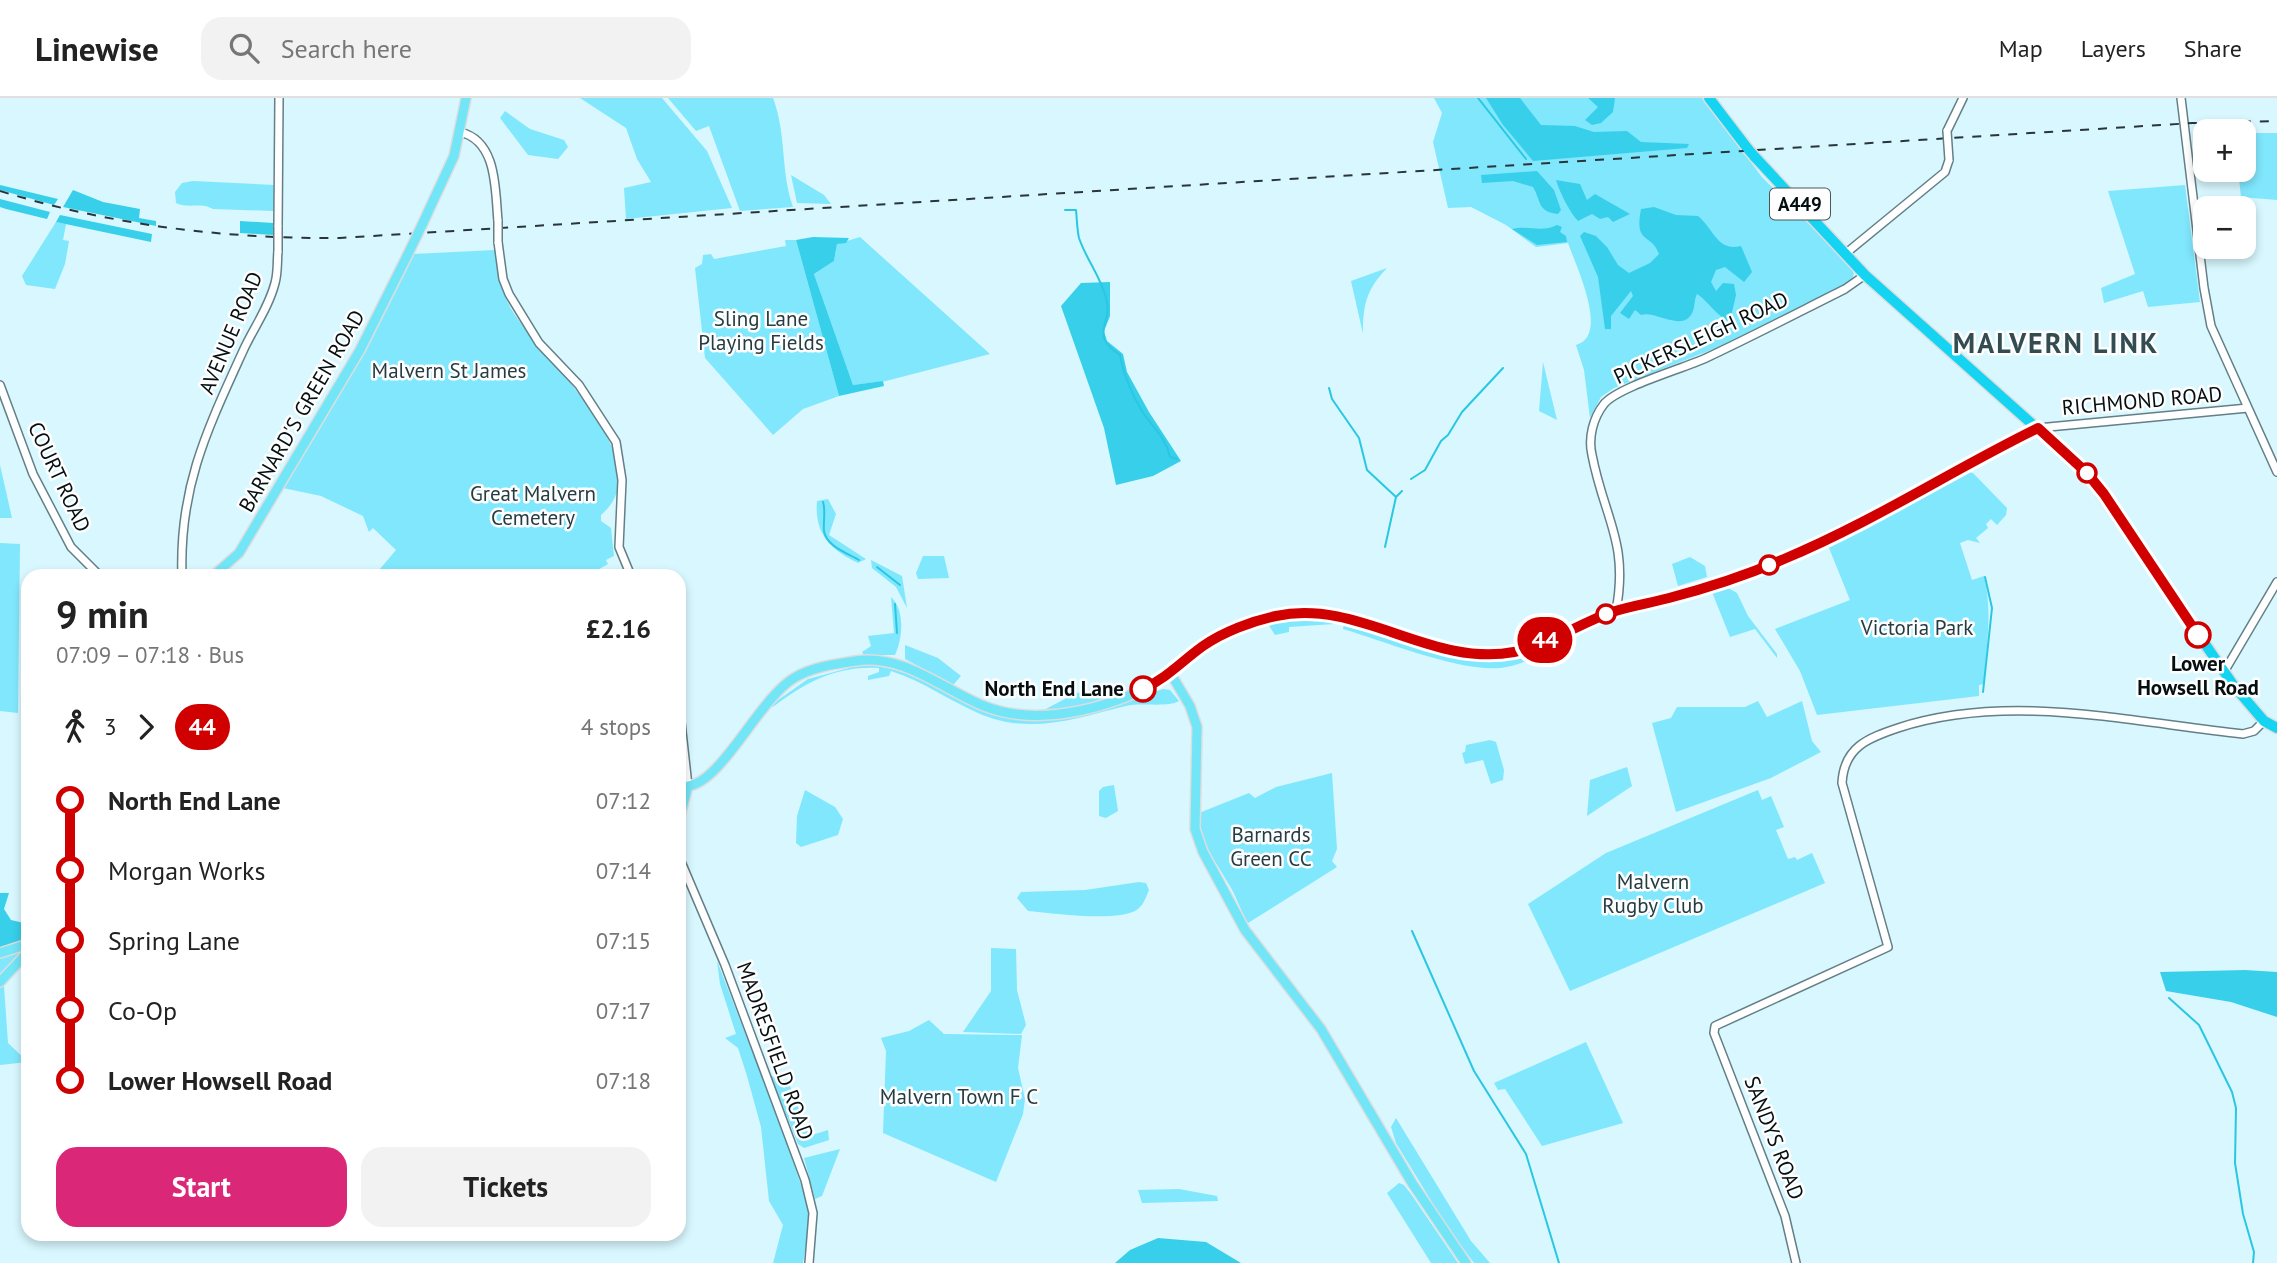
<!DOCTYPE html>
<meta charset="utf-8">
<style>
:root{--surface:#fff;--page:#f2f2f2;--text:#222;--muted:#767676;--line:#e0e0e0;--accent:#db2777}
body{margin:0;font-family:"PT Sans",sans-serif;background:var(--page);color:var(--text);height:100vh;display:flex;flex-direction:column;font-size:26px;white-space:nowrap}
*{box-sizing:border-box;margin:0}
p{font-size:23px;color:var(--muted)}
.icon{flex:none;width:38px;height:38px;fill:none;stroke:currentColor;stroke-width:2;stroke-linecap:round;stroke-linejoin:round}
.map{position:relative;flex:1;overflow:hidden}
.panel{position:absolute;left:21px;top:471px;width:665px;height:672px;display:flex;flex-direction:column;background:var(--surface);border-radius:21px;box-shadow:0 4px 10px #0003}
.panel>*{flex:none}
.badge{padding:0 14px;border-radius:23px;font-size:24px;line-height:46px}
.controls{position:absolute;left:2193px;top:21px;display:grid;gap:14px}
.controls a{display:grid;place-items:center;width:63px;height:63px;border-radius:14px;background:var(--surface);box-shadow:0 4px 10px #0003;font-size:35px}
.map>.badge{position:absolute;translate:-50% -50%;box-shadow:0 0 0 4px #fff}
.legs{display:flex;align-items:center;gap:10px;height:77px;padding:0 35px;font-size:23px}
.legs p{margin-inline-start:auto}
.headline{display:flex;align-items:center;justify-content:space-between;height:119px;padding:0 35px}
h1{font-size:38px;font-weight:700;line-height:52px}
.cta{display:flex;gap:14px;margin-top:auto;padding:14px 35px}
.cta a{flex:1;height:80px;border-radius:21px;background:var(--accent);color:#fff;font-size:28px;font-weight:700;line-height:80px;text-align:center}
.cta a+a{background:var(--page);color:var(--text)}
ul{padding:0 35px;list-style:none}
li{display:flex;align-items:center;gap:24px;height:70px;font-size:26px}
li i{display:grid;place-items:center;width:10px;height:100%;margin:0 9px;background:currentColor}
li i::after{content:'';width:18px;height:18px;margin:-9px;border:5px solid;border-radius:50%;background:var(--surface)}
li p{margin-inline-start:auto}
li:first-child i{background:linear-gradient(#0000 50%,currentColor 0)}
li:last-child i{background:linear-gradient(currentColor 50%,#0000 0)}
header{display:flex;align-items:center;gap:42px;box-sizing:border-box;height:98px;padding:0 35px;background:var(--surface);border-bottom:2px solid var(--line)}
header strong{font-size:33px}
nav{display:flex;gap:38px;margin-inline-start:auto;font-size:24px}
.search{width:490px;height:63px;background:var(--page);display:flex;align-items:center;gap:18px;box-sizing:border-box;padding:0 24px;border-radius:21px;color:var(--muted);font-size:26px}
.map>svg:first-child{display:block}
</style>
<header>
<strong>Linewise</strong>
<div class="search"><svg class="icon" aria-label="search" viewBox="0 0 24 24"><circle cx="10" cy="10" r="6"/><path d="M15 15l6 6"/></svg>Search here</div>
<nav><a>Map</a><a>Layers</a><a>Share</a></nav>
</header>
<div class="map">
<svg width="2277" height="1165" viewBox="0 0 2277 1165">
<rect width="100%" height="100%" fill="#d8f7fe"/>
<path fill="#80e7fd" d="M 580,0 L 662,0 L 707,53 L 732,110 L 626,121 L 624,90 L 651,84 L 637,61 L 626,30 Z
M 668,0 L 773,0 C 787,37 780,72 793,109 L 740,113 L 709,28 L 696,33 Z
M 1434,0 L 1702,0 L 1762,79 L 1849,166 L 1854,176 L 1851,184 L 1716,250 L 1614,290 L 1601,299 L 1590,320 L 1584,272 L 1576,247 C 1610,238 1576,168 1568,145 L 1536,149 L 1506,127 L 1471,109 L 1448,110 L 1433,44 L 1442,15 Z
M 505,13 L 530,31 L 564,42 L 568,49 L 558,61 L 528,57 L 500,20 Z
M 2244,35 L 2277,35 L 2277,102 L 2241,99 L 2238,72 L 2244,72 Z
M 791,77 L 824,97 L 831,106 L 797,105 Z
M 193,83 L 274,87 L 274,113 L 213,111 C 201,104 189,111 176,105 L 175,94 L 182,85 Z
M 2185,87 L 2200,204 L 2148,209 L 2143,193 L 2104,205 L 2101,190 L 2135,176 L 2108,93 Z
M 56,124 L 66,126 L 63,142 L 69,143 L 65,166 L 55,191 L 26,187 L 22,178 Z
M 860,139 L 990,256 L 886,283 L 853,287 L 814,176 L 834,163 L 837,146 Z
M 785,142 L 796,142 L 839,298 L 803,311 L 773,337 L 705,260 L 695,170 L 702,166 L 703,157 L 711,156 L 714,161 L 786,148 Z
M 495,152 C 498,172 501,191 510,209 C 537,258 666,362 601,417 L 601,423 L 611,430 L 614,458 L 606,462 L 608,466 L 587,478 L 374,478 L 396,452 L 373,430 L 369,434 L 363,418 L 321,398 L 283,390 C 331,315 375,238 413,156 Z
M 1387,170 C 1366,192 1363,207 1363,236 L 1351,183 Z
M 1543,264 L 1557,322 L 1539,313 Z
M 0,367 L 12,420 L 0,420 Z
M 1964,373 L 1973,375 L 2007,410 L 2006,417 L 1997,427 L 1991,421 L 1986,426 L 1988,430 L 1976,440 L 1980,445 L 1968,442 L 1960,445 L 1972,482 L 1984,478 C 1993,515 1986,549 1984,586 L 1979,587 L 1979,598 L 1817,617 L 1800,573 L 1775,531 L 1850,502 L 1827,445 Z
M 828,401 L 836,416 L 829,437 L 866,461 L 858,465 C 831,452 814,436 817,403 Z
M 0,445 L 20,446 L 18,615 L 0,613 Z
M 923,458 L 944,458 L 949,480 L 918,481 L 916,475 Z
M 1690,459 L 1705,468 L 1707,479 L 1678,488 L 1672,466 Z
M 871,462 L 902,478 L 907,510 L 896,489 L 872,470 Z
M 1728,490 L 1737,495 L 1748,518 L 1777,556 L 1777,560 L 1755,531 L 1730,539 L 1712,494 Z
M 891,499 C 905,512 903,540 895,557 L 864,557 L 862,554 L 871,548 L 868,538 L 894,535 Z
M 1309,519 L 1334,522 L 1334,526 L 1289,529 L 1289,534 L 1275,537 L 1268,526 Z
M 1344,525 C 1390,536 1436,561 1485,562 C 1505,563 1539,546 1552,548 L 1551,552 C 1534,560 1518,568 1500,570 C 1460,574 1384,543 1343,531 Z
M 905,547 L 938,560 L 961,578 L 953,587 L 905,561 Z
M 860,567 C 904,567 932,589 970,607 C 1040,639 1096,612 1163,591 L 1170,592 L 1179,603 C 1167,610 1141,604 1126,608 C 1076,620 1030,638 978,615 C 948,602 923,583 891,573 L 889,578 L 868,582 L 868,578 L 879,574 L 879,570 C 838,567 805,584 773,609 L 771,607 L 808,581 Z
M 1095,593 L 1113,596 C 1095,604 1062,618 1044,612 L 1076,595 Z
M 1758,603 L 1767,619 L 1802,603 L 1812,643 L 1821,654 L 1771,680 L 1676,714 L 1652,625 L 1671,620 L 1677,609 L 1745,609 Z
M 1490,642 L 1496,644 L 1504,672 L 1503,682 L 1491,686 L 1483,662 L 1465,666 L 1462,655 L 1465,654 L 1466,647 Z
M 1627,669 L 1632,688 L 1587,718 L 1590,682 Z
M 1332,675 L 1337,751 L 1332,763 L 1337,769 L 1248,825 C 1240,812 1236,797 1228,785 C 1214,760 1200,745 1199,715 L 1249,695 L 1255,700 L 1276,689 Z
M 1114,687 L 1118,713 L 1106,720 L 1099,718 L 1099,693 L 1103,689 Z
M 805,692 L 835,709 L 843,721 L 838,737 L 801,749 L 796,745 L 797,718 Z
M 1758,692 L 1762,702 L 1771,698 L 1784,729 L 1776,732 L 1788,761 L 1795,759 L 1797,762 L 1812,755 L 1825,785 L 1570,893 L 1528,806 L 1606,755 Z
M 1139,784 L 1146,785 L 1149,792 C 1146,799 1144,806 1138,811 C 1120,825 1051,815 1028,813 L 1017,800 L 1021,794 L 1085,792 Z
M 28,849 L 28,862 L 4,888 L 8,945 L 28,964 L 0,967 L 0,858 Z
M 991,850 L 1016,851 L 1017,892 L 1026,927 L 1021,936 L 963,934 L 991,893 Z
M 717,863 L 777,1017 L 811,1116 L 803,1165 L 773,1165 L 783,1127 L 769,1103 L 761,1029 L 747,978 L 738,950 L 725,940 L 736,936 L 720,886 Z
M 929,922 L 944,936 L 1022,937 L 1018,970 L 1025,1001 L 1023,1016 L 996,1084 L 883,1035 L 886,953 L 881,940 L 909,933 Z
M 1586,944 L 1623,1025 L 1542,1048 L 1505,991 L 1498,992 L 1494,985 Z
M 770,977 L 790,988 L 809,1038 L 828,1032 L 829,1042 L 804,1050 L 798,1046 Z
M 1396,1020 L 1471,1143 L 1490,1165 L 1474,1165 L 1447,1129 L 1396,1045 L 1391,1029 Z
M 840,1051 L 822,1098 L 815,1101 L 804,1060 Z
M 1399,1085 L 1404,1087 L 1411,1096 L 1458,1165 L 1431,1165 L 1387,1095 Z
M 1179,1091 L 1217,1098 L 1218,1103 L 1142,1105 L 1138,1092 Z"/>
<path fill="#38cfea" d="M 1486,0 L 1520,0 L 1541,27 L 1575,28 L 1594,34 L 1627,33 L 1641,44 L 1689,46 L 1687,50 L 1533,63 L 1503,27 Z
M 1588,0 L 1615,0 L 1613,14 L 1601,25 L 1592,27 L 1585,22 L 1598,9 Z
M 1537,73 L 1554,92 L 1561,112 L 1558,116 C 1537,114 1541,102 1533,89 L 1513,83 L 1482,85 L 1481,77 Z
M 1556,82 L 1580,86 L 1587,102 L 1595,96 L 1630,116 L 1613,124 L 1608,119 L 1600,121 L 1592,116 L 1578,123 C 1569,113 1560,95 1556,82 Z
M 0,87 L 58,101 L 54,107 L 0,92 Z
M 73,92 L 103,104 L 140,111 L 139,120 L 156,123 L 156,128 L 63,109 Z
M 0,101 L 50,114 L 47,121 L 6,111 L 0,109 Z
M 1654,109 L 1676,117 L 1698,118 C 1714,131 1717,154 1741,148 L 1752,174 L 1744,184 L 1725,169 L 1716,172 L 1711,184 L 1716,193 L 1723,185 L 1734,186 L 1736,197 L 1730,223 C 1718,220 1708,203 1697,196 C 1694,202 1695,208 1693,213 C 1684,236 1656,212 1641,217 L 1635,212 L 1629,221 L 1620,215 L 1633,198 L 1631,193 L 1611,218 L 1611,231 L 1605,231 L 1598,179 L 1580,138 L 1584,134 L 1596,138 L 1607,149 L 1618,167 L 1629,175 L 1650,165 L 1659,156 C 1651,134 1634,147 1641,111 Z
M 60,117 L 152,136 L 151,144 L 56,124 Z
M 240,123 L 273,125 L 273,137 L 240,135 Z
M 1557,127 L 1562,129 L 1560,134 L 1566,138 L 1567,144 L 1537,147 L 1512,131 C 1528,127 1542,135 1557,127 Z
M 813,139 L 849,140 L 846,145 L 837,146 L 834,163 L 814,176 L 853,287 L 883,283 L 884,288 L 839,298 L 796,142 Z
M 1110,184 L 1110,218 L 1104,233 L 1107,243 L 1123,256 L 1127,274 L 1149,314 L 1181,363 L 1153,378 L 1116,387 L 1104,330 L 1061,208 L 1081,185 Z
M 0,795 L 9,795 L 4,811 L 11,822 L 28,826 L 28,842 L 0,851 Z
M 2245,872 L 2277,874 L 2277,919 L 2231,904 L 2166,893 L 2160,874 Z
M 1158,1140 L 1206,1144 L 1241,1165 L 1115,1165 L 1130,1152 Z"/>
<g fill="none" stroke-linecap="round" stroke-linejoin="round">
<path stroke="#2ac7e2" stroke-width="2" d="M 1478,0 L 1526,61
M 1065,112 L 1076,112 C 1077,121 1077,132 1079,140 C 1086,161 1101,179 1106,200 C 1114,228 1087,235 1120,257 C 1123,275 1132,297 1142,313 C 1152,329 1166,339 1170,359 L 1177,361
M 1329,290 L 1332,301 L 1359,340 L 1367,372 L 1396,399
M 1411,381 L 1425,372 L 1441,343 L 1448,337 L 1462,314 L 1503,270
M 823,404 C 826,414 823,422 824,433 C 826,448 847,455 859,462
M 1385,449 L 1396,399 L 1402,393
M 877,469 L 900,487
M 895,506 L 897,535
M 1983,594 L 1992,510 L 1985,479
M 1412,833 L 1474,973 L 1526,1056 L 1559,1165
M 2169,900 L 2199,927 L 2232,994 L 2236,1010 L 2235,1065 L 2243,1116 L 2254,1154 L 2253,1165"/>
<defs>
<path id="minor" d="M 2181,0 L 2204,190 L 2211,228 L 2277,374
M 1947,33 L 1963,0
M 460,34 C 498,43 495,93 498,123
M 278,129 L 279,0
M 498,144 L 503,181 L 509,196 L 539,245 L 579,287 L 616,344 L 622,382 L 619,449 L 631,478
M 1845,156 L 1945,74 L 1949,62
M 0,287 L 33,376 L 71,449 L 100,478
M 182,478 C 179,389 207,332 243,253 C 253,231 269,209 275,185 C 278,175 277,164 278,153
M 1616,513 C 1629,444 1604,420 1592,357 C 1588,340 1593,320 1604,306 C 1618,289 1682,271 1706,260 C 1753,238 1799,214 1845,191 L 1865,177
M 2224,574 L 2277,484
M 1171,576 L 1202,548 L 1218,539 L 1271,519 L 1310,514 L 1340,518 L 1452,552 L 1487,557 L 1516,554 L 1616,513 L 1673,499 L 1782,462 L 1871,421 L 1972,362 L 2038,330 L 2248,310
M 679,606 L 688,688
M 679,759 L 725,867 L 805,1082 L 813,1115 L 809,1165
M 1796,1165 L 1785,1118 L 1714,935 L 1715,928 L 1888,849 L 1842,685 C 1844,649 1868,640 1898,630 C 2009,594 2130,624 2243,636 L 2254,633 L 2264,623"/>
<path id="major" d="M 422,127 L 454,58 L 466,0
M 213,478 L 239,455 L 360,252 L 408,156
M 679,721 L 688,688 C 722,684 759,601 794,580 C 812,569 835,566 855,563 C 903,555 942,591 984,608 C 1042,631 1120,608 1171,576 L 1190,608 L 1197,629 L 1195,731 L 1203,754 L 1245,832 L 1321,931 L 1412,1085 L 1466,1165
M 0,855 L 28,846
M 0,884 L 28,854"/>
<path id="highway" d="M 1709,0 L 1748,51
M 1754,58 L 1865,177 L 2087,375 L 2234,588 L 2264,623 L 2277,630"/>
</defs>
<use href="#minor" stroke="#647f86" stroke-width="10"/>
<use href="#major" stroke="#dcddde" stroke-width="12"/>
<use href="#highway" stroke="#dcddde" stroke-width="13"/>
<use href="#minor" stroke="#fff" stroke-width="7"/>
<use href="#major" stroke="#72e5f7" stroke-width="9"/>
<use href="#highway" stroke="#14d4f2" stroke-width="10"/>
<path stroke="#293538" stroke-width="2" stroke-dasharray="9 9" stroke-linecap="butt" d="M 0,93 C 111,127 224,141 340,140 L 2193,25 L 2277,23"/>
<defs>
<path id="minor-bridge" d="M 1947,33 L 1949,62
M 498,123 L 498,144
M 278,153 L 278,129"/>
<path id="major-bridge" d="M 408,156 L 422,127"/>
<path id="highway-bridge" d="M 1748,51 L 1754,58"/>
</defs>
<use href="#minor-bridge" stroke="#647f86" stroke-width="10" stroke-linecap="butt"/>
<use href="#major-bridge" stroke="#dcddde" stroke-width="12" stroke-linecap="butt"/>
<use href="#highway-bridge" stroke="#dcddde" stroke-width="13" stroke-linecap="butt"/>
<use href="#minor-bridge" stroke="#fff" stroke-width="7"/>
<use href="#major-bridge" stroke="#72e5f7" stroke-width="9"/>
<use href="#highway-bridge" stroke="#14d4f2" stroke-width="10"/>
</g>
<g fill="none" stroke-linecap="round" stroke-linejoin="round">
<defs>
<path id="line-1" d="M 1143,591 C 1167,580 1182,563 1203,548 C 1223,534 1252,523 1276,518 C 1359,500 1431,570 1514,554 C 1547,548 1580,525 1612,514 C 1630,508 1650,505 1669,500 C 1707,490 1747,477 1784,461 C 1873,424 1952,372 2038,330 L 2087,375 L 2104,396 L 2198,537"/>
</defs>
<use href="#line-1" stroke="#fff" stroke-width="16"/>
<use href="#line-1" stroke="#d00000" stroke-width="10"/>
</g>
<g fill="#fff" stroke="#d00000" stroke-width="3.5">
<circle cx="2087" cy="375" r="9"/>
<circle cx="1769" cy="467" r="9"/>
<circle cx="1606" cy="516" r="9"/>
<circle cx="2198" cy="537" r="12"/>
<circle cx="1143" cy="591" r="12"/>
</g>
<g text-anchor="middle" stroke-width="5" stroke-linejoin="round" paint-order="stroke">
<rect fill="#fefefe" stroke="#505657" stroke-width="2" x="1770" y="90.5" width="60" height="31" rx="5"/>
<g font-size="19" font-weight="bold" fill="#050e10">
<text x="1800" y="113">A449</text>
</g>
<g font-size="21" fill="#253d42" stroke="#fefefe">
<text x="761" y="228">Sling Lane<tspan x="761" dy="24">Playing Fields</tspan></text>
<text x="449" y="280">Malvern St James</text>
<text x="533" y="403">Great Malvern<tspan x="533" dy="24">Cemetery</tspan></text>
<text x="1917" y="537">Victoria Park</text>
<text x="1271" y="744">Barnards<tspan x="1271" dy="24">Green CC</tspan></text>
<text x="1653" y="791">Malvern<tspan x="1653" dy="24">Rugby Club</tspan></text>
<text x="959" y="1006">Malvern Town F C</text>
</g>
<g font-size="21" fill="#050e10" stroke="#fefefe">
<text transform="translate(231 235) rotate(-67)" y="7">AVENUE ROAD</text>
<text transform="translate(1701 240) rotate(-25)" y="7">PICKERSLEIGH ROAD</text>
<text transform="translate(2142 303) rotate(-5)" y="7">RICHMOND ROAD</text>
<text transform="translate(302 313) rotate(-60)" y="7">BARNARD'S GREEN ROAD</text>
<text transform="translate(59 379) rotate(65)" y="7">COURT ROAD</text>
<text transform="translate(775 953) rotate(70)" y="7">MADRESFIELD ROAD</text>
<text transform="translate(1774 1040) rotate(69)" y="7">SANDYS ROAD</text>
</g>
<g font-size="21" font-weight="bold" fill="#050e10" stroke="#fefefe">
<text x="2198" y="573">Lower<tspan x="2198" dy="24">Howsell Road</tspan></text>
<text x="1124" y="598" text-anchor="end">North End Lane</text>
</g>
<g font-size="28" font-weight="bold" letter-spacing="2" fill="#324c52" stroke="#fefefe">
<text x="2056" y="255">MALVERN LINK</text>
</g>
</g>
</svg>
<div class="controls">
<a>+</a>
<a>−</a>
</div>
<b class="badge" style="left:1545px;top:542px;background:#d00000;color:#fff">44</b>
<section class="panel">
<div class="headline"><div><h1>9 min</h1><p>07:09 – 07:18 · Bus</p></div><b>£2.16</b></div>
<div class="legs"><svg class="icon" aria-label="walk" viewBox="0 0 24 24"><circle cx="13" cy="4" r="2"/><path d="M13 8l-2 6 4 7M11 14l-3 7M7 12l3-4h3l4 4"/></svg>3<svg class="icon" aria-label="forward" viewBox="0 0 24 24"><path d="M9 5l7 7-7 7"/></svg><b class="badge" style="background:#d00000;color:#fff">44</b><p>4 stops</p></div>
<ul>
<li><i style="color:#d00000"></i><b>North End Lane</b><p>07:12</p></li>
<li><i style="color:#d00000"></i><span>Morgan Works</span><p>07:14</p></li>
<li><i style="color:#d00000"></i><span>Spring Lane</span><p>07:15</p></li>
<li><i style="color:#d00000"></i><span>Co-Op</span><p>07:17</p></li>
<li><i style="color:#d00000"></i><b>Lower Howsell Road</b><p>07:18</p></li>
</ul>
<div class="cta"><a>Start</a><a>Tickets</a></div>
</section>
</div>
